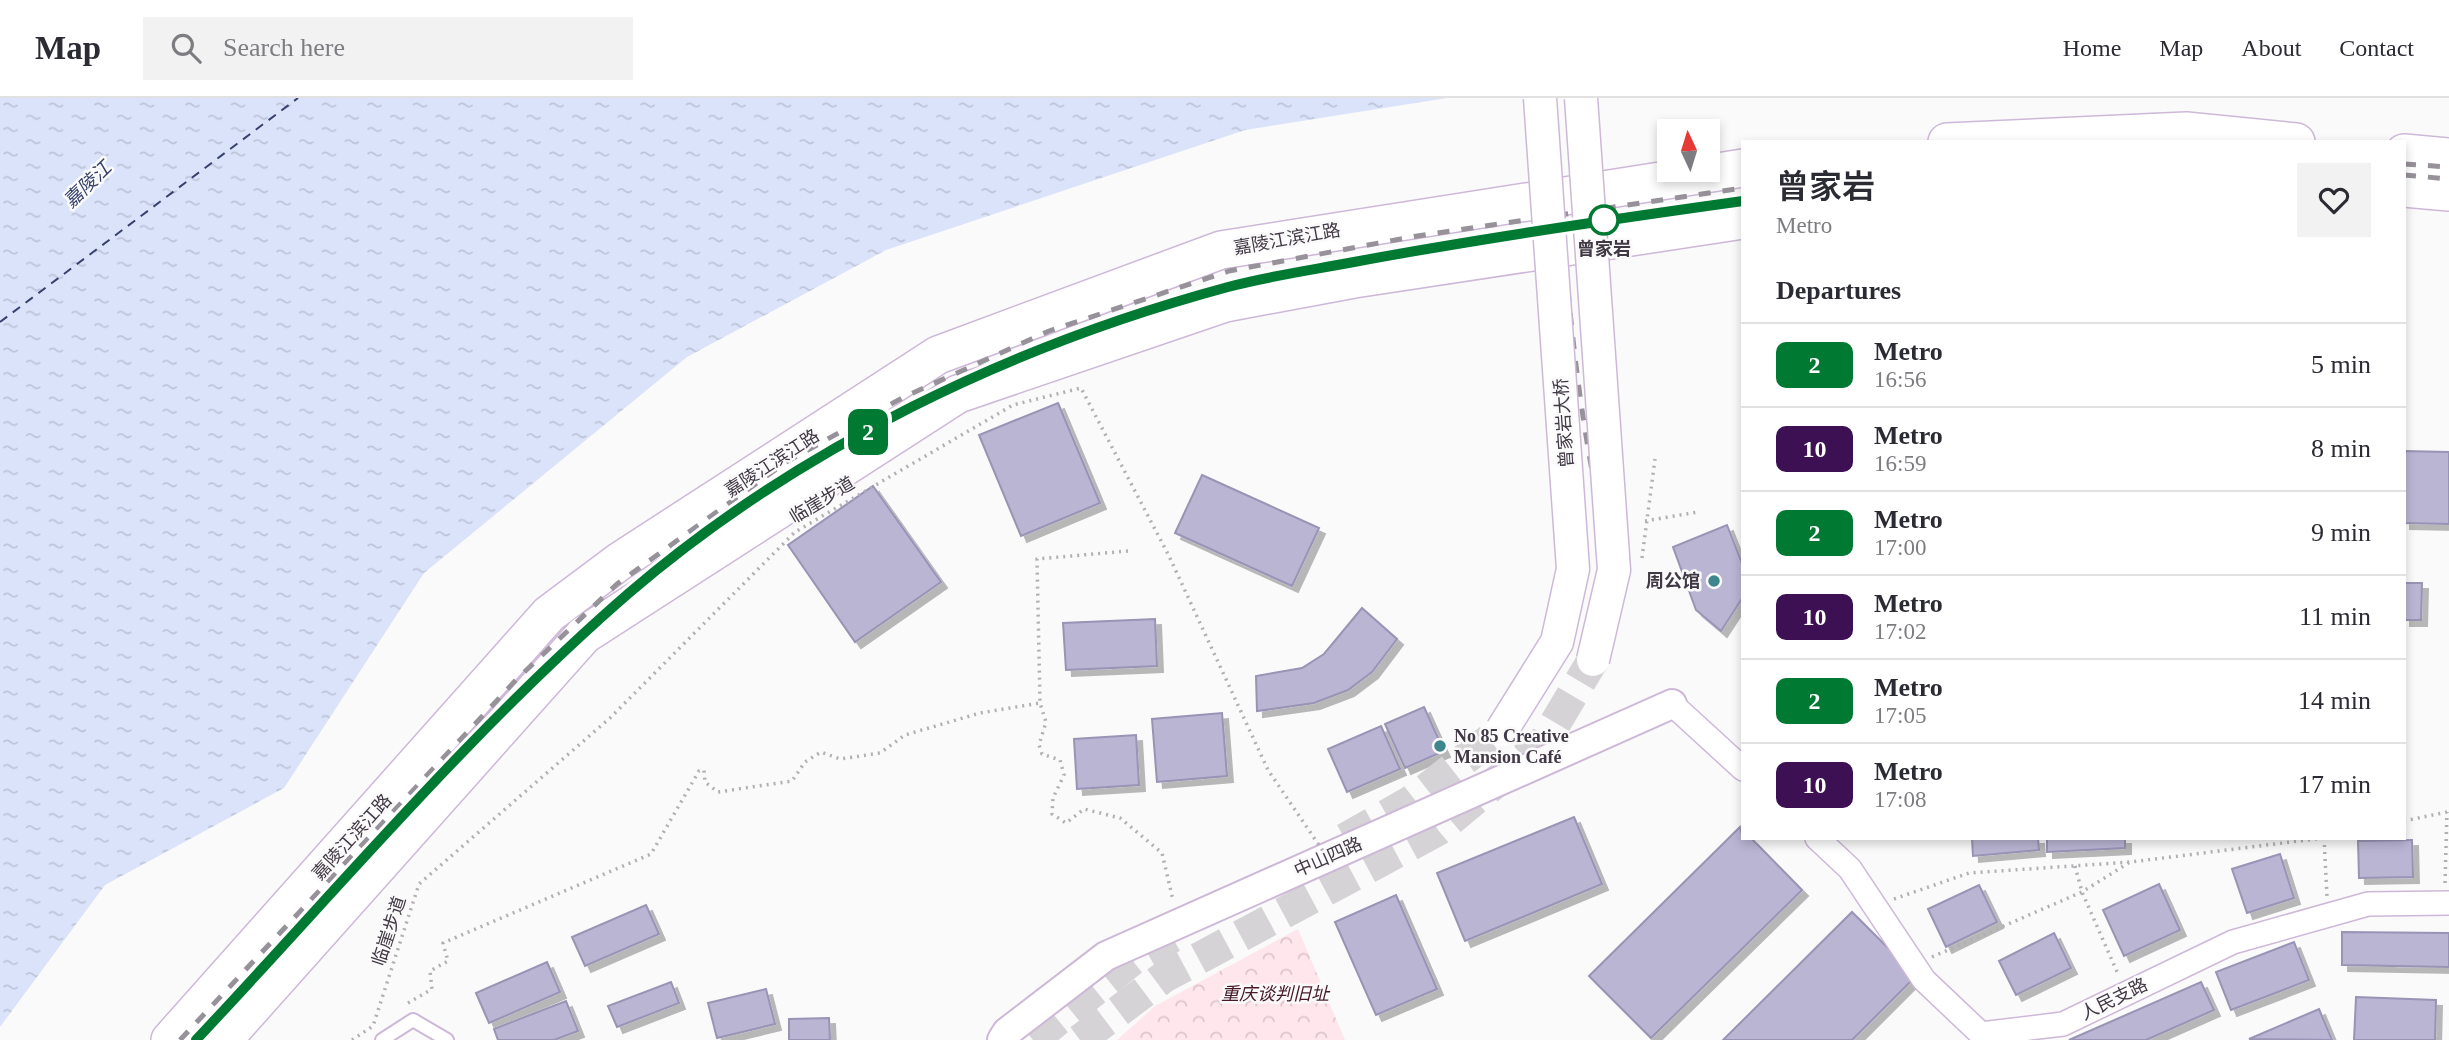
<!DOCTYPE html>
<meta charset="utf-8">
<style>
:root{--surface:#fff;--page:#f2f2f3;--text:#2b2b33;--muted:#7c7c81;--line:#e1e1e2}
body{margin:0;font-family:"Times New Roman","Noto Sans SC",serif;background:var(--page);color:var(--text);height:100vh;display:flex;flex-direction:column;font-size:26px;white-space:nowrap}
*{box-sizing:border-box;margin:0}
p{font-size:23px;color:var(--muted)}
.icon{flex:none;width:38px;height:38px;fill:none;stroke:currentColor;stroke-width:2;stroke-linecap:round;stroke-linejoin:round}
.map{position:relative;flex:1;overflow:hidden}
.drawer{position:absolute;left:1741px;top:42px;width:665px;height:700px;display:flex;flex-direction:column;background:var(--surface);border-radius:0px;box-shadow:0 4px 10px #0003}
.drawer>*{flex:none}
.badge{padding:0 14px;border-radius:10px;font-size:24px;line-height:46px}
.needle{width:46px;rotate:356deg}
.fabs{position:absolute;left:1657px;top:21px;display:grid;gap:14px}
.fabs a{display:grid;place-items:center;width:63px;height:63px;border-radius:0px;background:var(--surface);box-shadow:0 4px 10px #0003;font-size:35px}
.map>.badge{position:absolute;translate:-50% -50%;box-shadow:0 0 0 4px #fff}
h2{padding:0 35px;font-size:26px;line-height:63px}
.round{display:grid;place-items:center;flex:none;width:74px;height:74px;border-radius:0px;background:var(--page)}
.head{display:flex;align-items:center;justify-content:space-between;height:119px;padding:0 35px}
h1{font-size:33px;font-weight:600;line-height:52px}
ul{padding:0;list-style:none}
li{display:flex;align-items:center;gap:21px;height:84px;padding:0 35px;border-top:2px solid var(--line)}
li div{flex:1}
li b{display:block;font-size:26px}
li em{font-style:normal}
li .badge{min-width:77px;font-weight:700;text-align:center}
header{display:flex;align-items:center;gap:42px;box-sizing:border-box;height:98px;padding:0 35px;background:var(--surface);border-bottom:2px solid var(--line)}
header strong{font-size:33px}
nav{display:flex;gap:38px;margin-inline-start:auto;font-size:24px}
.search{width:490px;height:63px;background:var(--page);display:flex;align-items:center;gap:18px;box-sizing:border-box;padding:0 24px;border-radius:0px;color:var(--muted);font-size:26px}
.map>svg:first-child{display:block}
</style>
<header>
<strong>Map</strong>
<div class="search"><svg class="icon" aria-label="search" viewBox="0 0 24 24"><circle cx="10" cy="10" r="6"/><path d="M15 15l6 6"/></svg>Search here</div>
<nav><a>Home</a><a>Map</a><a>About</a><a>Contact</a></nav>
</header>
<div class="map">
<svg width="2449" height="942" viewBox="0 0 2449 942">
<defs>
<pattern id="forest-crowns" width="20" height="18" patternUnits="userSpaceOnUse" patternTransform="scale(1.75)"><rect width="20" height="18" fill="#ffe5ec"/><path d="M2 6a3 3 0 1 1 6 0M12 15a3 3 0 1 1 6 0" fill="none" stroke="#dcc5cc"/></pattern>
<pattern id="water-ripples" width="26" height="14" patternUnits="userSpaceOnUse" patternTransform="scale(1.75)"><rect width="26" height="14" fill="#dbe3fb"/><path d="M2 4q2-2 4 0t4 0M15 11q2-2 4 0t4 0" fill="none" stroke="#bdc4d8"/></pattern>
<filter id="shadow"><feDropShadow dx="6" dy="6" stdDeviation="0" flood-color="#0004"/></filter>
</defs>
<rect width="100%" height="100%" fill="#fafafa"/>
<path fill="url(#forest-crowns)" d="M 1298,831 L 1345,942 L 1117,942 L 1155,908 Z"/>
<path fill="url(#water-ripples)" d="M 0,0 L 1447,0 L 1245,32 L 886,152 L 687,259 L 424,475 L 284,690 L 105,787 L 0,929 Z"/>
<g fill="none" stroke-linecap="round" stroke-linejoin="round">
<path stroke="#36416b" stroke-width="2" stroke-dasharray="9 7" stroke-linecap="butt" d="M 0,224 L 298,0"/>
</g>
<path fill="#bab5d3" stroke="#9993b5" stroke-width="2" filter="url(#shadow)" d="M 1058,305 L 1100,405 L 1021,438 L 979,337 Z
M 2404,353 L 2449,354 L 2449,426 L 2404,425 Z
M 1202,377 L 1319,430 L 1292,488 L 1175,435 Z
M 873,388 L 941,484 L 855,544 L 788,447 Z
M 1727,427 L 1743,468 L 1743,499 L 1721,533 L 1696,512 L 1673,449 Z
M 2404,485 L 2422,485 L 2421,522 L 2404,522 Z
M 1362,510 L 1397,541 L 1372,574 L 1348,592 L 1314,605 L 1257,613 L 1256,578 L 1302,570 L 1324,556 Z
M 1155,521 L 1157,568 L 1066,572 L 1063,525 Z
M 1424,609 L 1444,653 L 1405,670 L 1385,626 Z
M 1222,615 L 1227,678 L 1157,684 L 1152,621 Z
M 1381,628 L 1400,671 L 1347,694 L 1328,651 Z
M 1136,637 L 1139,687 L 1077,691 L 1074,641 Z
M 1574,719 L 1602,786 L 1465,843 L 1437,775 Z
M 1740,729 L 1743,740 L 1751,740 L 1802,792 L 1651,940 L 1589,878 Z
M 1972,740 L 2038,740 L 2039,752 L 1973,758 Z
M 2047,740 L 2125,740 L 2125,750 L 2047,754 Z
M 2412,742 L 2413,779 L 2359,780 L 2358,743 Z
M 2280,756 L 2294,800 L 2247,815 L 2232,771 Z
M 2159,786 L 2180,832 L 2124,858 L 2103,812 Z
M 1979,787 L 1997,824 L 1946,849 L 1928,811 Z
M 1396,797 L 1437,891 L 1376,917 L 1335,824 Z
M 646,807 L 659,836 L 585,868 L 572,839 Z
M 1852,814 L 1916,878 L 1852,942 L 1723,942 Z
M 2342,834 L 2449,835 L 2449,869 L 2342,867 Z
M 2054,835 L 2071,870 L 2016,897 L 1999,863 Z
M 2294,844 L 2309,882 L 2231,912 L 2216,874 Z
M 547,864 L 560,894 L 489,925 L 476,895 Z
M 671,884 L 679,905 L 617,929 L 608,908 Z
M 2201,884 L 2214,912 L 2146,942 L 2069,942 Z
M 766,891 L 775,926 L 717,940 L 708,905 Z
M 2356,899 L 2436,902 L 2435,942 L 2354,942 Z
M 566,903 L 578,933 L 554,942 L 498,942 L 494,931 Z
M 2319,911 L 2332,942 L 2249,941 Z
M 829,920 L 830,942 L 789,942 L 789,921 Z"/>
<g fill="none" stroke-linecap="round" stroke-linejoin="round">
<path stroke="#d5d3d6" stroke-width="32" stroke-dasharray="32 16" stroke-linecap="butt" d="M 1345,741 L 1410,704 L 1502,632
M 1033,942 L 1132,862 L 1172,839
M 1080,942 L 1164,879 L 1438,732 L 1544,644 L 1593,562"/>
<defs>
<path id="service" d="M 382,942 L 413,922 L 447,942"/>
<path id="minor" d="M 1672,606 L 1743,671
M 1817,740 L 1850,771 L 1924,882 L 1981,936 L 2063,926 L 2233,844 L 2368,806 L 2449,805"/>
<path id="tertiary" d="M 1002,942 L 1007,934 L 1106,858 L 1672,606"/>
<path id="primary" d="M 1947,44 L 2186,33 L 2296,44
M 2404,55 L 2449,59
M 2404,90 L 2449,94
M 170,942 L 549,516 L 620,463 L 938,257 L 1221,152 L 1743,70
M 223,942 L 584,537 L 958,296 L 1225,205 L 1354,181 L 1743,122"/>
</defs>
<use href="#service" stroke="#ceb8d8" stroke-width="16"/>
<use href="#minor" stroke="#ceb8d8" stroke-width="26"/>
<use href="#tertiary" stroke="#ceb8d8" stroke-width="32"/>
<use href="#primary" stroke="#ceb8d8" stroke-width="40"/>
<path stroke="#b2aeb4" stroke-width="3.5" stroke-dasharray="2 5" stroke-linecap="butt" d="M 1645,423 L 1698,414
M 1128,453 L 1037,461 L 1040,605 L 1046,624 L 1039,647 L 1042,656 L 1060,662 L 1064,677 L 1053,700 L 1052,716 L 1066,725 L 1084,711 L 1120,720 L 1162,755 L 1173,802
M 1642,460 L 1655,361
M 2404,723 L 2447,714
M 2324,740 L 2327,798
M 2075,768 L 2082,794 L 2118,876
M 2445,785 L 2447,714
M 1894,801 L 1969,775 L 2131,764 L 2323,740
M 1932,859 L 2082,794 L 2130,764
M 408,905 L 432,891 L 430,873 L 448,863 L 443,845 L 651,756 L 699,673 L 704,672 L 705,684 L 718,694 L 792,683 L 805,664 L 821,654 L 840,661 L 880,655 L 905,637 L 980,615 L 1040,605"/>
<use href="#service" stroke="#fff" stroke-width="12"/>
<use href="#minor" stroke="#fff" stroke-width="23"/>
<use href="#tertiary" stroke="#fff" stroke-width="28"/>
<use href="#primary" stroke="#fff" stroke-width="37"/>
<path stroke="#979299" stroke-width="5" stroke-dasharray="12 12" stroke-linecap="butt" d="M 1553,0 C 1563,132 1570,264 1596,393
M 1569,0 L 1589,255 L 1613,397
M 2404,66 L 2449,69
M 2404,77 L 2449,81
M 180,942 L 516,582 L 617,486 L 786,364 L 902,300 L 1049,233 L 1229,173 L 1411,139 L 1743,90
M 196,942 C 337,791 473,631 629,495 C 796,351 1016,247 1228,189 C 1272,177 1318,171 1363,163 C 1489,139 1616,120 1743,103"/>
<defs>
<path id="secondary-bridge" d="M 1581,0 L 1614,472 L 1593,562
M 1502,632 L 1557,544 L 1573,471 L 1540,0"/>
</defs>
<use href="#secondary-bridge" stroke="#ceb8d8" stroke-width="35" stroke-linecap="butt"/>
<path stroke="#b2aeb4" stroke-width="3.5" stroke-dasharray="2 5" stroke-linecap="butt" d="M 352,942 L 373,928 L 419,786 L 610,620 L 795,434 L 1013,307 L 1081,290 L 1169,458 L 1268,672 L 1327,759"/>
<use href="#secondary-bridge" stroke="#fff" stroke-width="32"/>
</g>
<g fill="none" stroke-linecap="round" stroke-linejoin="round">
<defs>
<path id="line" d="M 196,942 C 338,791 472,631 629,495 C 799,349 1013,247 1228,189 C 1269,178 1312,172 1354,164 C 1483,140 1613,121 1743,103"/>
</defs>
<use href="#line" stroke="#fff" stroke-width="16"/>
<use href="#line" stroke="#007a33" stroke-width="10"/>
</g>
<circle fill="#fff" stroke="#007a33" stroke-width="3.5" cx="1604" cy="122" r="14"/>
<g fill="#3e868d" stroke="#fafafa" stroke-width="2.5">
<circle cx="1714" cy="483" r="7"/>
<circle cx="1440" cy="648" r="7"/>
</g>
<g text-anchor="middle" stroke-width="5" stroke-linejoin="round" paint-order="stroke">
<g font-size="18" fill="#413845" stroke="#fafafa">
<text transform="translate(1287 141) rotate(-10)" y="6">嘉陵江滨江路</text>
<text transform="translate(1564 325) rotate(-94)" y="6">曾家岩大桥</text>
<text transform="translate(772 365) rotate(-33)" y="6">嘉陵江滨江路</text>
<text transform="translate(822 402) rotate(-31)" y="6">临崖步道</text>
<text transform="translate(352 739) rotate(-48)" y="6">嘉陵江滨江路</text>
<text transform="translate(1328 759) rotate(-24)" y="6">中山四路</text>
<text transform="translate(389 833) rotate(-72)" y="6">临崖步道</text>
<text transform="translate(2114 901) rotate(-26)" y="6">人民支路</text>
</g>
<g font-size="18" font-weight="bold" fill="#413845" stroke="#fafafa">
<text x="1604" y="157">曾家岩</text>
</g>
<g font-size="18" font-weight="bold" fill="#413845" stroke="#fafafa" text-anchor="end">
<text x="1700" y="489">周公馆</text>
<text x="1454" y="644" text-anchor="start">No 85 Creative<tspan x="1454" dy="21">Mansion Café</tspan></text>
</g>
<g font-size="18" font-style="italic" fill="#47192a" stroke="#fafafa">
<text x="1275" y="902">重庆谈判旧址</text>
</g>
<g font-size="19" font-style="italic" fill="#36416b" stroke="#fafafa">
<text transform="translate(87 86) rotate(-44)" y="7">嘉陵江</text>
</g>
</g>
</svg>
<div class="fabs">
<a><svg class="needle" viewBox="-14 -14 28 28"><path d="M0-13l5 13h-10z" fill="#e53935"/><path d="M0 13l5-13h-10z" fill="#7c7c81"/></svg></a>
</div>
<b class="badge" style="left:868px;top:334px;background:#007a33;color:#fff">2</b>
<section class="drawer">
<div class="head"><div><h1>曾家岩</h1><p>Metro</p></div><a class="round"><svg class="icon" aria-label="heart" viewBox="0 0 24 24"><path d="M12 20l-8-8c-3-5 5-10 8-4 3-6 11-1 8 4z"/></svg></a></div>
<h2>Departures</h2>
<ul>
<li><span class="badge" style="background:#007a33;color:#fff">2</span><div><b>Metro</b><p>16:56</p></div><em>5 min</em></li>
<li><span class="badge" style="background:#3c1053;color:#fff">10</span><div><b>Metro</b><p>16:59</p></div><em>8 min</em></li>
<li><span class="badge" style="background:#007a33;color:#fff">2</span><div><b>Metro</b><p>17:00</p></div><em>9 min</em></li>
<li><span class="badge" style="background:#3c1053;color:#fff">10</span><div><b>Metro</b><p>17:02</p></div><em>11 min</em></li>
<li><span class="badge" style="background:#007a33;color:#fff">2</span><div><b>Metro</b><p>17:05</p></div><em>14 min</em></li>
<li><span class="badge" style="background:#3c1053;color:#fff">10</span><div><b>Metro</b><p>17:08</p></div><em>17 min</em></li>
</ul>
</section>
</div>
